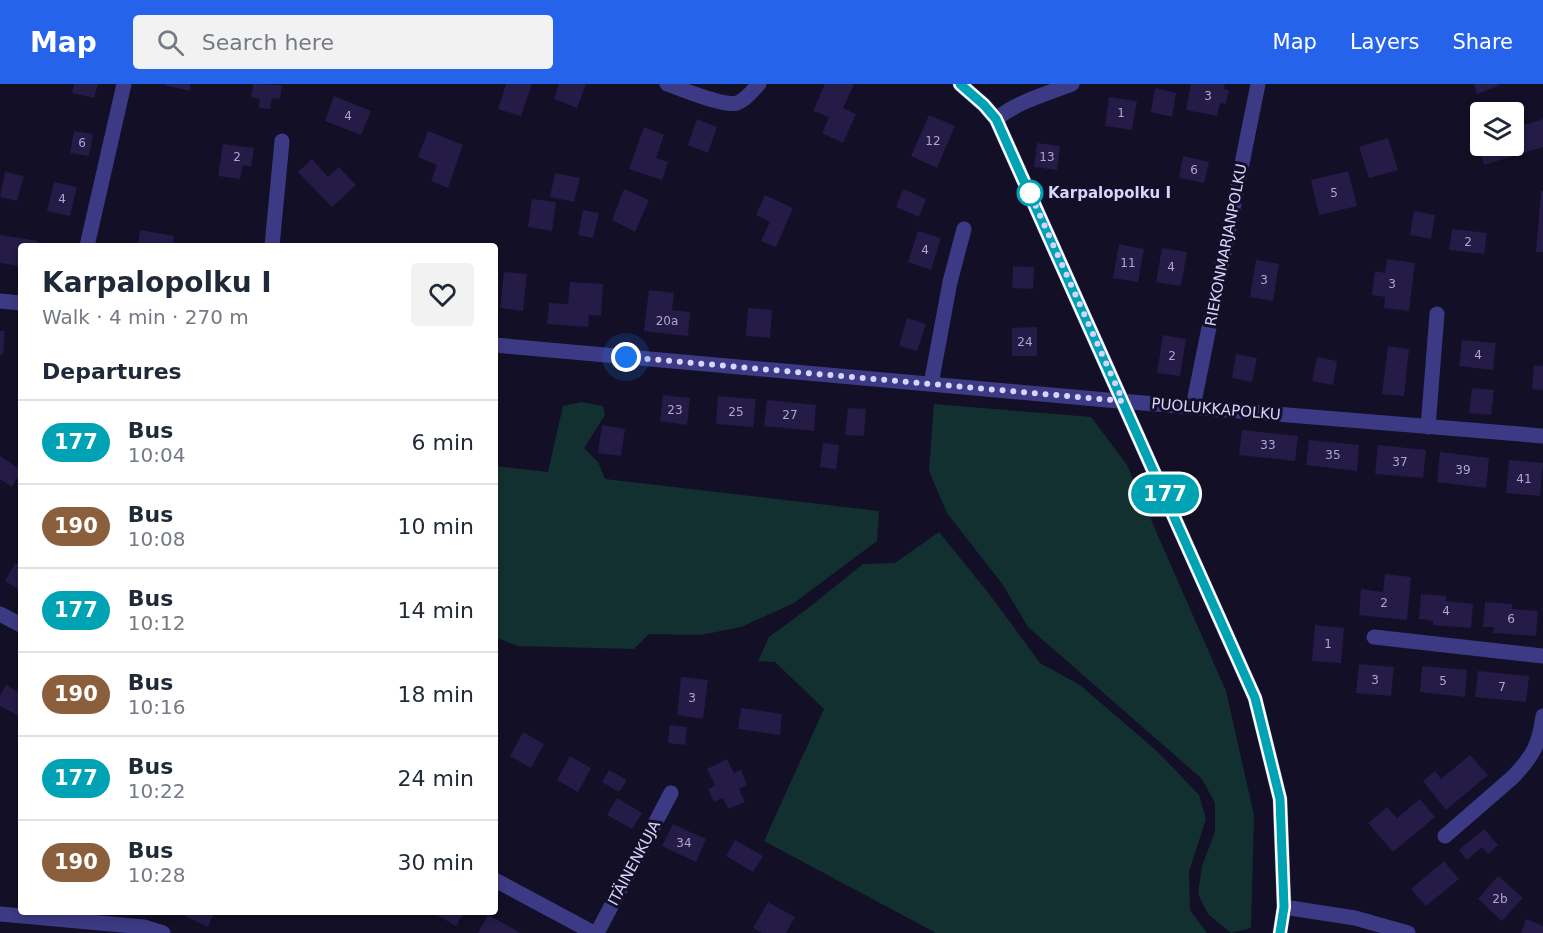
<!DOCTYPE html>
<meta charset="utf-8">
<style>
:root{--surface:#fff;--page:#f2f2f3;--text:#1f2937;--muted:#747a83;--line:#e0e1e3;--accent:#2563eb}
body{margin:0;font-family:"DejaVu Sans",sans-serif;background:var(--page);color:var(--text);height:100vh;display:flex;flex-direction:column;font-size:22px;white-space:nowrap}
*{box-sizing:border-box;margin:0}
p{font-size:20px;color:var(--muted)}
.icon{flex:none;width:33px;height:33px;fill:none;stroke:currentColor;stroke-width:2;stroke-linecap:round;stroke-linejoin:round}
.map{position:relative;flex:1;overflow:hidden}
.panel{position:absolute;left:18px;top:159px;width:480px;height:672px;display:flex;flex-direction:column;background:var(--surface);border-radius:6px;box-shadow:0 3px 9px #0003}
.panel>*{flex:none}
.badge{padding:0 12px;border-radius:20px;font-size:21px;line-height:39px}
.fabs{position:absolute;left:1470px;top:18px;display:grid;gap:12px}
.fabs a{display:grid;place-items:center;width:54px;height:54px;border-radius:6px;background:var(--surface);box-shadow:0 3px 9px #0003;font-size:30px}
.you{position:absolute;width:30px;height:30px;margin:-15px;border:4px solid #fff;border-radius:50%;background:#1a73e8;box-shadow:0 0 0 9px #1a73e833}
.map>.badge{position:absolute;translate:-50% -50%;box-shadow:0 0 0 3px #fff}
h2{padding:0 24px;font-size:22px;line-height:54px}
.round{display:grid;place-items:center;flex:none;width:63px;height:63px;border-radius:6px;background:var(--page)}
.headline{display:flex;align-items:center;justify-content:space-between;height:102px;padding:0 24px}
h1{font-size:28px;font-weight:700;line-height:45px}
ul{padding:0;list-style:none}
li{display:flex;align-items:center;gap:18px;height:84px;padding:0 24px;border-top:2px solid var(--line)}
li div{flex:1}
li b{display:block;font-size:22px}
li em{font-style:normal}
li .badge{min-width:66px;font-weight:700;text-align:center}
header{display:flex;align-items:center;gap:36px;box-sizing:border-box;height:84px;padding:0 30px;background:var(--accent);color:#fff}
header strong{font-size:28px}
nav{display:flex;gap:33px;margin-inline-start:auto;font-size:21px}
.search{width:420px;height:54px;background:var(--page);display:flex;align-items:center;gap:15px;box-sizing:border-box;padding:0 21px;border-radius:6px;color:var(--muted);font-size:22px}
.map>svg:first-child{display:block}
</style>
<header>
<strong>Map</strong>
<div class="search"><svg class="icon" aria-label="search" viewBox="0 0 24 24"><circle cx="10" cy="10" r="6"/><path d="M15 15l6 6"/></svg>Search here</div>
<nav><a>Map</a><a>Layers</a><a>Share</a></nav>
</header>
<div class="map">
<svg width="1543" height="849" viewBox="0 0 1543 849">
<rect width="100%" height="100%" fill="#130f26"/>
<path fill="#12302f" d="M 581,318 L 603,322 L 605,331 L 584,364 L 598,378 L 605,395 L 879,427 L 877,457 L 794,519 L 741,543 L 701,551 L 649,550 L 634,565 L 517,562 L 495,553 L 495,382 L 548,388 L 563,322 Z
M 934,320 L 1091,333 L 1127,381 L 1226,607 L 1254,731 L 1251,844 L 1231,849 L 1208,830 L 1198,810 L 1202,782 L 1215,748 L 1215,719 L 1202,695 L 1028,543 L 1003,501 L 947,429 L 929,387 Z
M 939,448 L 990,511 L 1040,579 L 1080,601 L 1159,669 L 1199,711 L 1206,735 L 1189,788 L 1190,826 L 1207,849 L 936,849 L 764,757 L 824,625 L 775,578 L 758,577 L 769,553 L 807,525 L 863,480 L 895,479 Z"/>
<path fill="#241b47" d="M 74,0 L 98,0 L 94,14 L 72,9 Z
M 165,0 L 190,0 L 190,7 L 165,1 Z
M 253,0 L 282,1 L 280,15 L 272,14 L 270,25 L 259,24 L 260,15 L 251,13 Z
M 506,0 L 532,0 L 521,32 L 498,25 Z
M 559,0 L 586,0 L 577,24 L 554,15 Z
M 825,0 L 854,0 L 843,24 L 856,30 L 843,59 L 822,49 L 829,33 L 813,27 Z
M 1191,0 L 1225,0 L 1224,5 L 1229,6 L 1226,20 L 1220,19 L 1217,32 L 1186,26 Z
M 1474,0 L 1497,0 L 1498,2 L 1477,10 Z
M 1155,4 L 1176,9 L 1172,33 L 1151,28 Z
M 334,12 L 371,27 L 361,51 L 325,37 Z
M 1109,13 L 1137,17 L 1132,46 L 1105,42 Z
M 929,31 L 955,42 L 937,84 L 911,72 Z
M 697,35 L 717,43 L 708,69 L 688,61 Z
M 1543,35 L 1543,63 L 1484,81 L 1476,55 L 1480,54 L 1480,62 L 1514,62 L 1514,44 Z
M 644,43 L 664,51 L 656,74 L 668,78 L 662,96 L 629,85 Z
M 74,47 L 93,50 L 89,72 L 70,69 Z
M 428,47 L 463,61 L 448,104 L 431,97 L 437,81 L 418,73 Z
M 1388,54 L 1398,86 L 1369,94 L 1359,63 Z
M 1037,59 L 1060,62 L 1057,86 L 1034,83 Z
M 223,60 L 254,64 L 251,83 L 243,81 L 240,95 L 218,92 Z
M 1183,72 L 1209,78 L 1204,99 L 1179,94 Z
M 312,75 L 328,93 L 339,83 L 356,101 L 332,123 L 298,88 Z
M 1348,87 L 1357,122 L 1319,131 L 1311,96 Z
M 5,88 L 24,92 L 17,117 L 0,113 Z
M 555,89 L 580,94 L 574,118 L 550,113 Z
M 54,98 L 77,103 L 70,132 L 47,127 Z
M 624,105 L 649,116 L 635,148 L 612,136 Z
M 903,105 L 926,115 L 919,133 L 896,123 Z
M 1541,107 L 1543,107 L 1543,168 L 1536,168 Z
M 765,111 L 793,124 L 776,163 L 761,157 L 770,138 L 756,131 Z
M 532,115 L 556,118 L 552,147 L 528,143 Z
M 583,126 L 599,129 L 593,154 L 578,151 Z
M 1414,127 L 1435,131 L 1431,155 L 1410,151 Z
M 1452,145 L 1487,149 L 1484,170 L 1449,166 Z
M 140,146 L 174,152 L 172,162 L 138,162 Z
M 918,147 L 941,154 L 931,186 L 908,178 Z
M 0,151 L 38,157 L 37,162 L 21,162 L 21,182 L 0,179 Z
M 1119,160 L 1144,165 L 1138,198 L 1113,194 Z
M 1162,164 L 1187,168 L 1181,202 L 1156,198 Z
M 1387,175 L 1415,179 L 1409,227 L 1384,224 L 1385,213 L 1372,211 L 1375,187 L 1385,189 Z
M 1256,176 L 1279,180 L 1273,217 L 1250,213 Z
M 1013,182 L 1034,183 L 1033,205 L 1012,204 Z
M 504,188 L 527,190 L 523,227 L 500,224 Z
M 570,198 L 603,200 L 601,232 L 589,231 L 588,243 L 547,240 L 549,219 L 568,220 Z
M 649,206 L 674,209 L 672,226 L 690,228 L 688,252 L 644,247 Z
M 748,224 L 772,226 L 770,254 L 746,252 Z
M 907,234 L 926,240 L 917,267 L 899,262 Z
M 1037,243 L 1037,272 L 1012,272 L 1012,244 Z
M 0,247 L 5,247 L 3,271 L 0,270 Z
M 1163,251 L 1186,255 L 1180,292 L 1157,289 Z
M 1462,256 L 1496,259 L 1493,286 L 1459,282 Z
M 1388,262 L 1409,265 L 1404,312 L 1382,310 Z
M 1236,270 L 1257,274 L 1252,298 L 1232,294 Z
M 1317,273 L 1337,277 L 1333,301 L 1312,297 Z
M 1534,281 L 1543,282 L 1543,306 L 1532,305 Z
M 1472,304 L 1494,306 L 1491,331 L 1469,329 Z
M 663,311 L 690,314 L 687,341 L 660,337 Z
M 718,312 L 756,315 L 753,343 L 716,340 Z
M 767,316 L 816,321 L 814,347 L 764,342 Z
M 848,324 L 866,325 L 864,352 L 845,351 Z
M 602,341 L 625,345 L 621,372 L 598,369 Z
M 1242,346 L 1298,352 L 1295,377 L 1239,371 Z
M 1309,356 L 1359,361 L 1357,387 L 1306,381 Z
M 823,359 L 839,361 L 836,385 L 820,383 Z
M 1378,361 L 1426,366 L 1423,394 L 1375,390 Z
M 1440,368 L 1489,374 L 1486,404 L 1437,398 Z
M 0,372 L 21,386 L 21,388 L 12,403 L 0,395 Z
M 1509,376 L 1543,379 L 1540,412 L 1506,409 Z
M 15,479 L 21,482 L 21,500 L 18,505 L 5,497 Z
M 1385,490 L 1411,493 L 1407,536 L 1359,531 L 1361,505 L 1383,508 Z
M 1421,510 L 1446,512 L 1446,517 L 1473,520 L 1471,544 L 1433,541 L 1433,537 L 1419,535 Z
M 1485,518 L 1512,520 L 1512,525 L 1538,527 L 1536,552 L 1493,549 L 1494,543 L 1483,543 Z
M 1315,541 L 1344,544 L 1341,579 L 1312,577 Z
M 1359,580 L 1394,583 L 1391,612 L 1356,609 Z
M 1422,582 L 1467,586 L 1465,613 L 1420,608 Z
M 1478,587 L 1529,592 L 1526,618 L 1475,613 Z
M 681,593 L 708,596 L 703,635 L 677,631 Z
M 6,601 L 18,608 L 21,602 L 21,633 L 0,622 L 0,612 Z
M 741,624 L 782,630 L 780,651 L 738,645 Z
M 670,641 L 687,643 L 685,661 L 668,659 Z
M 523,648 L 544,660 L 531,684 L 510,672 Z
M 1470,671 L 1488,691 L 1446,726 L 1423,697 L 1435,687 L 1441,695 Z
M 570,672 L 591,684 L 578,708 L 557,696 Z
M 727,675 L 734,689 L 741,686 L 747,701 L 739,705 L 745,718 L 728,725 L 723,714 L 714,718 L 708,705 L 715,701 L 707,685 Z
M 609,686 L 627,696 L 619,708 L 602,698 Z
M 617,714 L 642,729 L 632,745 L 607,731 Z
M 1420,715 L 1435,733 L 1393,768 L 1368,739 L 1387,723 L 1397,734 Z
M 673,740 L 706,755 L 696,778 L 662,762 Z
M 1484,745 L 1498,761 L 1488,770 L 1482,763 L 1467,776 L 1459,766 Z
M 735,756 L 763,772 L 753,788 L 726,772 Z
M 1444,777 L 1459,795 L 1426,822 L 1411,805 Z
M 1498,792 L 1523,814 L 1502,837 L 1478,815 Z
M 768,818 L 795,833 L 786,849 L 762,849 L 753,844 Z
M 180,828 L 214,828 L 208,843 L 180,830 Z
M 432,828 L 464,828 L 456,842 Z
M 488,831 L 521,849 L 478,849 Z
M 1526,835 L 1543,842 L 1543,849 L 1521,849 Z"/>
<g fill="none" stroke-linecap="round" stroke-linejoin="round">
<path stroke="#3d3a85" stroke-width="15" d="M 667,0 C 682,5 724,23 737,19 C 746,16 753,6 759,0
M 996,35 C 1019,17 1046,10 1072,0
M 87,162 L 124,0
M 272,162 L 282,57
M 0,217 L 21,219
M 495,261 L 1107,316 L 1543,352
M 931,300 L 950,198 L 964,145
M 1193,323 L 1258,0
M 1428,343 L 1437,230
M 0,530 L 21,541
M 1374,553 L 1543,572
M 1445,752 L 1513,693 C 1533,672 1539,661 1543,632
M 495,796 L 594,849
M 1284,823 L 1355,834 L 1408,849
M 0,830 L 144,843 L 163,849
M 597,849 L 671,709"/>
<path stroke="#3d3a85" stroke-width="15" d="M 960,0 L 984,21 L 996,35 L 1255,614 L 1280,715 L 1284,823 L 1280,849"/>
</g>
<g fill="none" stroke-linecap="round" stroke-linejoin="round">
<defs>
<path id="line" d="M 960,0 L 984,21 L 996,35 L 1255,614 L 1280,715 L 1284,823 L 1280,849"/>
</defs>
<use href="#line" stroke="#fff" stroke-width="14"/>
<use href="#line" stroke="#00a3b4" stroke-width="9"/>
<path stroke="#d9d4ff" stroke-width="6" stroke-dasharray="0 10.8" d="M 626,273 L 1123,317 L 1030,109"/>
</g>
<circle fill="#fff" stroke="#00a3b4" stroke-width="3" cx="1030" cy="109" r="12"/>
<g text-anchor="middle" stroke-width="6" stroke-linejoin="round" paint-order="stroke">
<g font-size="12" fill="#aca6d1">
<text x="1208" y="16">3</text>
<text x="1121" y="33">1</text>
<text x="348" y="36">4</text>
<text x="933" y="61">12</text>
<text x="82" y="63">6</text>
<text x="237" y="77">2</text>
<text x="1047" y="77">13</text>
<text x="1194" y="90">6</text>
<text x="1334" y="113">5</text>
<text x="62" y="119">4</text>
<text x="1468" y="162">2</text>
<text x="925" y="170">4</text>
<text x="1128" y="183">11</text>
<text x="1171" y="187">4</text>
<text x="1264" y="200">3</text>
<text x="1392" y="204">3</text>
<text x="667" y="241">20a</text>
<text x="1025" y="262">24</text>
<text x="1478" y="275">4</text>
<text x="1172" y="276">2</text>
<text x="675" y="330">23</text>
<text x="736" y="332">25</text>
<text x="790" y="335">27</text>
<text x="1268" y="365">33</text>
<text x="1333" y="375">35</text>
<text x="1400" y="382">37</text>
<text x="1463" y="390">39</text>
<text x="1524" y="399">41</text>
<text x="1384" y="523">2</text>
<text x="1446" y="531">4</text>
<text x="1511" y="539">6</text>
<text x="1328" y="564">1</text>
<text x="1375" y="600">3</text>
<text x="1443" y="601">5</text>
<text x="1502" y="607">7</text>
<text x="692" y="618">3</text>
<text x="684" y="763">34</text>
<text x="1500" y="819">2b</text>
</g>
<g font-size="15" font-weight="bold" fill="#d9d4ff" stroke="#130f26" text-anchor="start">
<text x="1048" y="114">Karpalopolku I</text>
</g>
<g font-size="15" fill="#d9d4ff" stroke="#130f26">
<text transform="translate(1226 161) rotate(-79)" y="5">RIEKONMARJANPOLKU</text>
<text transform="translate(1216 325) rotate(5)" y="5">PUOLUKKAPOLKU</text>
<text transform="translate(634 779) rotate(-62)" y="5">ITÄINENKUJA</text>
</g>
</g>
</svg>
<div class="fabs">
<a><svg class="icon" aria-label="layers" viewBox="0 0 24 24"><path d="M12 4l9 5-9 5-9-5zM3 14l9 5 9-5"/></svg></a>
</div>
<div class="you" style="left:626px;top:273px"></div>
<b class="badge" style="left:1165px;top:410px;background:#00a3b4;color:#fff">177</b>
<section class="panel">
<div class="headline"><div><h1>Karpalopolku I</h1><p>Walk · 4 min · 270 m</p></div><a class="round"><svg class="icon" aria-label="heart" viewBox="0 0 24 24"><path d="M12 20l-8-8c-3-5 5-10 8-4 3-6 11-1 8 4z"/></svg></a></div>
<h2>Departures</h2>
<ul>
<li><span class="badge" style="background:#00a3b4;color:#fff">177</span><div><b>Bus</b><p>10:04</p></div><em>6 min</em></li>
<li><span class="badge" style="background:#8b5e3c;color:#fff">190</span><div><b>Bus</b><p>10:08</p></div><em>10 min</em></li>
<li><span class="badge" style="background:#00a3b4;color:#fff">177</span><div><b>Bus</b><p>10:12</p></div><em>14 min</em></li>
<li><span class="badge" style="background:#8b5e3c;color:#fff">190</span><div><b>Bus</b><p>10:16</p></div><em>18 min</em></li>
<li><span class="badge" style="background:#00a3b4;color:#fff">177</span><div><b>Bus</b><p>10:22</p></div><em>24 min</em></li>
<li><span class="badge" style="background:#8b5e3c;color:#fff">190</span><div><b>Bus</b><p>10:28</p></div><em>30 min</em></li>
</ul>
</section>
</div>
